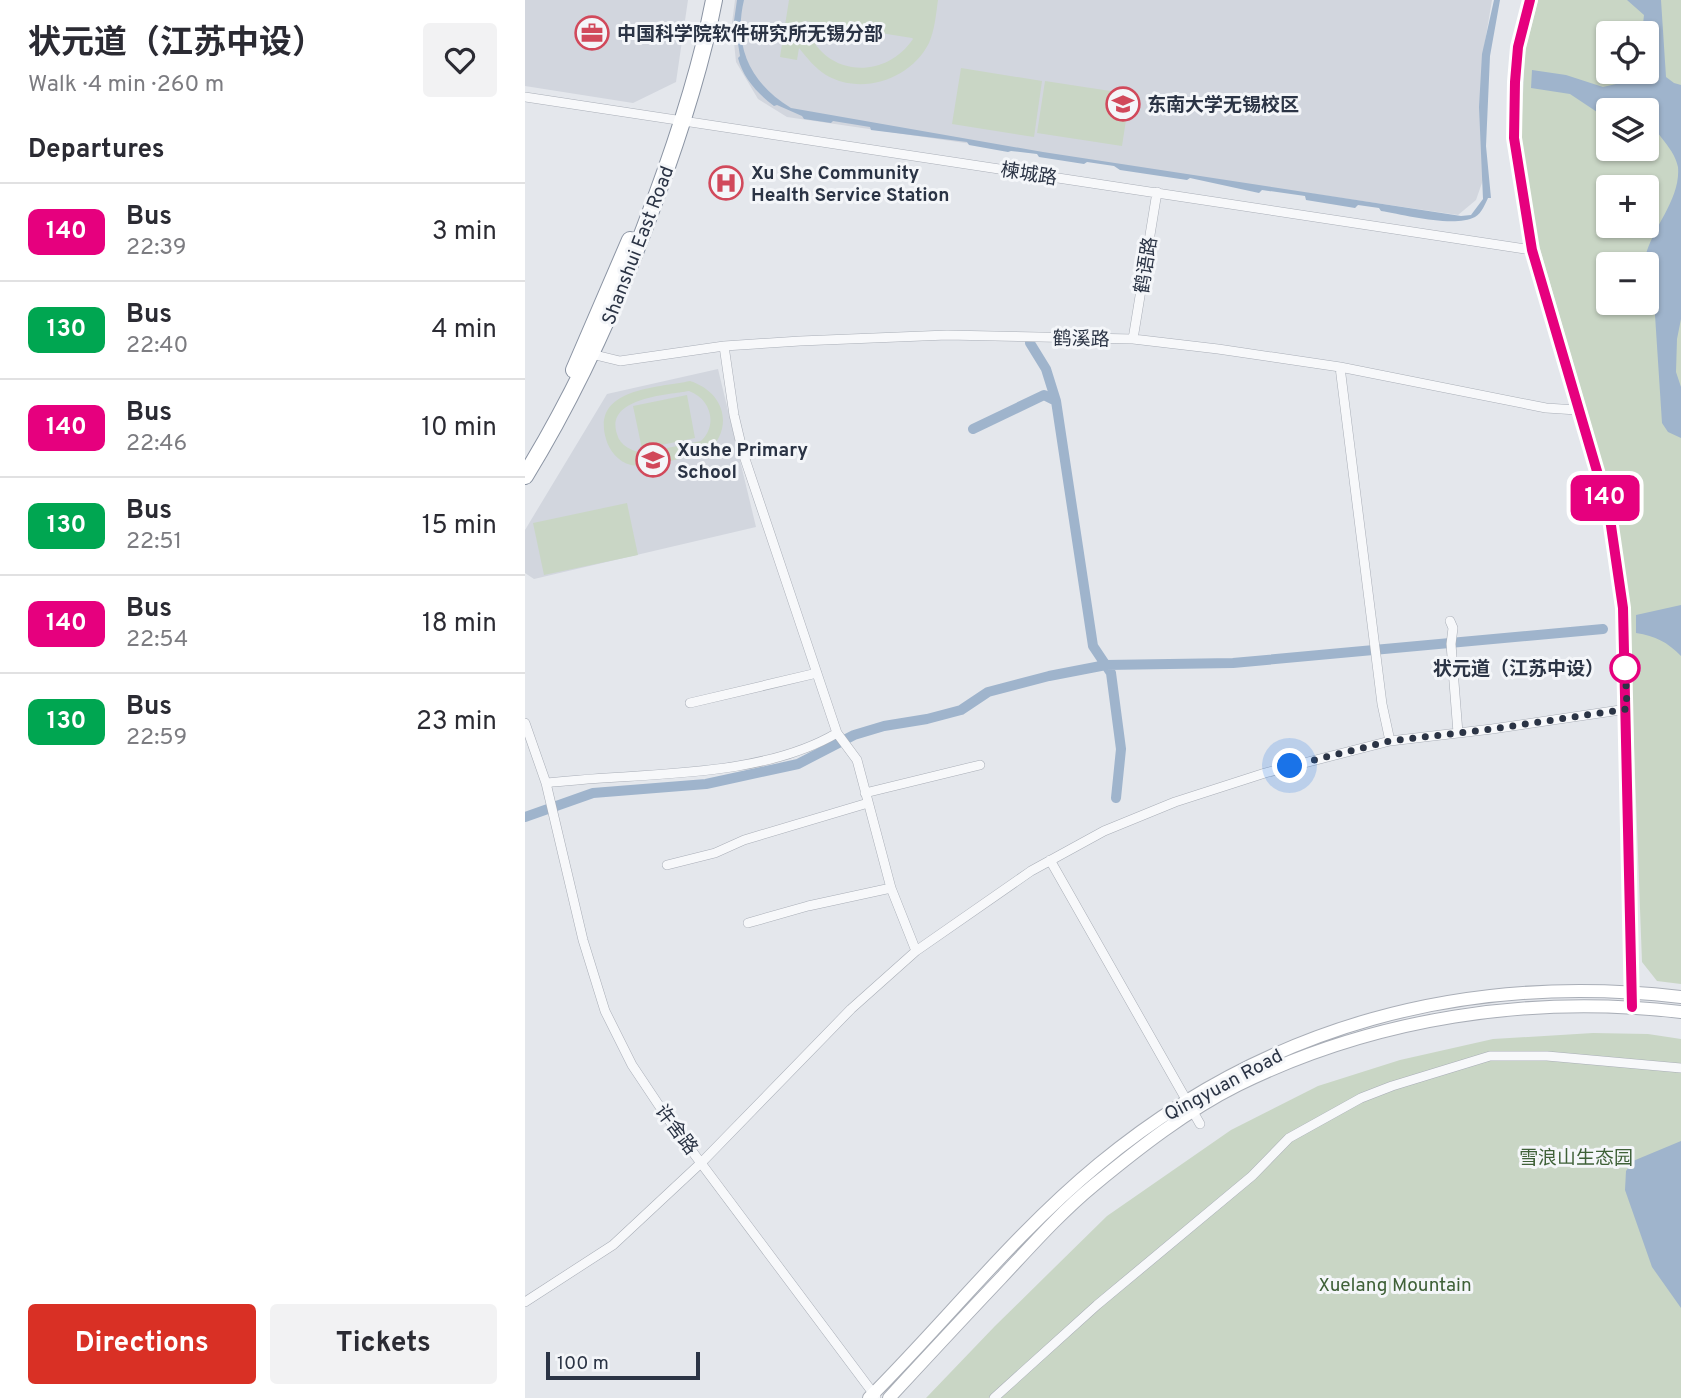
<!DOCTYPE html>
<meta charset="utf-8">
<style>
:root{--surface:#fff;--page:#f2f2f3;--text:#2b2b33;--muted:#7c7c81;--line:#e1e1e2;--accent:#d93025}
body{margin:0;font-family:Overpass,"Noto Sans SC",sans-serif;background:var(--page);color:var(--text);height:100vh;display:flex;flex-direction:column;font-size:26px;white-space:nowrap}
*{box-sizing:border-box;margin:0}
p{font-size:23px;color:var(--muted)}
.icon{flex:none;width:38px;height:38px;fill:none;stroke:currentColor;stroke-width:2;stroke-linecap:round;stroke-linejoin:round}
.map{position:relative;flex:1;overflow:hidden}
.side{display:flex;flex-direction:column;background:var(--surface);width:525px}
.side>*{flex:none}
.badge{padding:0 14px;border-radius:10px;font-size:24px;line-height:46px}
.tools{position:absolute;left:1071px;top:21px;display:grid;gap:14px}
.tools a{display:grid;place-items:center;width:63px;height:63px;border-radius:7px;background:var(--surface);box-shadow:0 2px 5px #0004;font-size:35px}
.scale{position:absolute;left:21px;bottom:18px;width:154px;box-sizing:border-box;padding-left:7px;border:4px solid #2b3445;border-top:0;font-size:19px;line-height:24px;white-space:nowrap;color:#2b3445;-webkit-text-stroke:5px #f4f6f9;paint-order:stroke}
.you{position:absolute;width:35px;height:35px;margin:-18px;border:5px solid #fff;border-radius:50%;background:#1a73e8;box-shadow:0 0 0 10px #1a73e833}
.map>.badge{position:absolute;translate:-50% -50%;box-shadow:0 0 0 4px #fff}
h2{padding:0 28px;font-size:26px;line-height:63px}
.round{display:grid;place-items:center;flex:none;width:74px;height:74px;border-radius:7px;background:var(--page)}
.overview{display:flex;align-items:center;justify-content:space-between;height:119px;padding:0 28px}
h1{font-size:33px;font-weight:700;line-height:52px}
.cta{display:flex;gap:14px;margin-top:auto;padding:14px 28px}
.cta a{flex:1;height:80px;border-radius:7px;background:var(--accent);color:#fff;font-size:28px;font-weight:700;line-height:80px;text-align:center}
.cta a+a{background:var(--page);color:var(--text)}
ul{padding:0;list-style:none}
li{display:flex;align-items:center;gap:21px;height:98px;padding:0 28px;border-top:2px solid var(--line)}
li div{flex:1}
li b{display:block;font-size:26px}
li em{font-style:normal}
li .badge{min-width:77px;font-weight:700;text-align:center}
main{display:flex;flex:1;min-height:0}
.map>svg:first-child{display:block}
</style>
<main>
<section class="side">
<div class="overview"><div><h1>状元道（江苏中设）</h1><p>Walk · 4 min · 260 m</p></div><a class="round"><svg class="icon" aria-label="heart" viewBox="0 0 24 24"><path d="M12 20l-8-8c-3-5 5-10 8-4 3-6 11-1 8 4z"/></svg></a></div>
<h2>Departures</h2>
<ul>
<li><span class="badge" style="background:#e6007e;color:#fff">140</span><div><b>Bus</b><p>22:39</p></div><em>3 min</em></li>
<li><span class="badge" style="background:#00a651;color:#fff">130</span><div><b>Bus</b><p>22:40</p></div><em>4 min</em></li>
<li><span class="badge" style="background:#e6007e;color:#fff">140</span><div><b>Bus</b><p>22:46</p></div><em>10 min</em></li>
<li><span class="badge" style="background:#00a651;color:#fff">130</span><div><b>Bus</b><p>22:51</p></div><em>15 min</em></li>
<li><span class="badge" style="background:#e6007e;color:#fff">140</span><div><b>Bus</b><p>22:54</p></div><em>18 min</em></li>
<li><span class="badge" style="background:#00a651;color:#fff">130</span><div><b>Bus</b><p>22:59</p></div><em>23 min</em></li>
</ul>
<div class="cta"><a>Directions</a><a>Tickets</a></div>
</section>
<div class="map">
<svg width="1156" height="1398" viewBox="0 0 1156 1398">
<rect width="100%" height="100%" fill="#e4e7ec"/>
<path fill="#d2d6de" d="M 0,0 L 163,0 L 151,82 L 108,103 L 0,86 Z
M 210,0 L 967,0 L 959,48 L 959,177 L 951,200 L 933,215 L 262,117 L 233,99 L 211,62 L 207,23 Z
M 193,369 L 231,527 L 9,579 L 0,573 L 0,530 L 82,394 Z"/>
<path fill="#c9d6c5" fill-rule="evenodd" d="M 264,0 L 413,0 C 411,14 410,29 404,43 C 386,79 337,96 301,75 C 290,68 282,58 274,48 L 272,60 L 255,57 ZM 280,21 L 387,38 L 388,39 C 357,84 293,75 280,21 Z
M 1013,0 L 1156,0 L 1156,984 L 1132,981 L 1117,962 L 1105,640 L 1091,510 L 1011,235 L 995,158 L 1000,52 ZM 1083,33 L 1122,33 L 1122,72 L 1083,72 ZM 1083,110 L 1122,110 L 1122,149 L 1083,149 ZM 1083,187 L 1122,187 L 1122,226 L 1083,226 ZM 1083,264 L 1122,264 L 1122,303 L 1083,303 Z
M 436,68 L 517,81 L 509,137 L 427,124 Z
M 520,81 L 605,94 L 597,146 L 512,133 Z
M 165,381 C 200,392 210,429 181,453 C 163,456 121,469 106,465 C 93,462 84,450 81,439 C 66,388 132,388 165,381 ZM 164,391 C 186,399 193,425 176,441 L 118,453 C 107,451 95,446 92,434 C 80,398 141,395 164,391 Z
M 162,395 L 170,438 L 117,449 L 108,406 Z
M 102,503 L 113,555 L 19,575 L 8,523 Z
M 1068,1033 L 1123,1034 L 1156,1039 L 1156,1398 L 401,1398 L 470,1326 L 582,1216 L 706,1130 L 793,1086 L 875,1060 L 968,1039 Z"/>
<path fill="#9fb4cc" d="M 212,0 L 219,0 C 208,46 225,83 266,108 L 518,152 L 936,216 L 946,215 L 958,199 L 954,107 L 957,54 L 969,0 L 975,0 L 965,56 L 961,146 L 966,198 L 963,198 C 960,204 957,213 950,217 C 929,228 881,215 856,211 L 854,208 L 833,205 L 830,208 L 781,200 L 780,196 L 737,190 L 734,193 L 665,178 L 662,180 L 595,170 L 589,166 L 562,162 L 559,164 L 514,157 L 512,154 L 486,151 L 483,152 L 444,145 L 442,142 L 346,130 L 345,127 L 308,121 L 306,123 L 279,119 L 277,116 L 252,105 L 249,106 C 233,94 218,78 213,58 L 215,56 L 211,31 L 208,28 Z
M 1102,0 L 1136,0 L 1141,77 L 1149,83 L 1156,85 L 1156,319 L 1152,339 L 1151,372 L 1156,387 L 1156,438 L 1143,432 L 1137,423 L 1130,315 L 1122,284 L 1122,264 L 1119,264 C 1123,231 1156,202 1153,167 C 1149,145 1122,128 1122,110 L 1083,110 L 1083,114 L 1075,114 L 1045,94 L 1006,88 L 1007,70 L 1041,75 L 1078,87 L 1104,81 L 1109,72 L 1122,72 L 1122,33 L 1117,33 L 1119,15 Z
M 1156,605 L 1156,656 C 1142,642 1131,636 1111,633 L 1111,615 Z
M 1156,1141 L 1156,1308 L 1127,1267 L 1100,1190 L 1101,1171 L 1108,1161 Z"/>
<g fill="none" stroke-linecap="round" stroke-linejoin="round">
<path stroke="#9fb4cc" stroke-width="10" d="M 505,343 L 521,369 L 531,401
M 448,429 L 519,395 L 531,401 L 568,646 L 586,673 L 596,749 L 591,798
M 0,817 L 68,793 L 181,784 L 273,764 L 329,735 L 359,726 L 402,719 L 436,710 L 463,692 L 524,676 L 581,665 L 708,663 L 1078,629"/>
<defs>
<path id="street" d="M 1005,0 L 993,47 L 989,138 L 1007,250 L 1084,512 L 1098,608 L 1106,998
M 0,97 L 1007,250
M 608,339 L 632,192
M 199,346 L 209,415 L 218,453 L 312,733 L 332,760 L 366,888 L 391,951
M 62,353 L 95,361 L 199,346 L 275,341 L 422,335 L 608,339 L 693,349 L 815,367 L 1021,408 L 1052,410
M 815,367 L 857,704 L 865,741
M 925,621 L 928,628 L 926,644 L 933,733
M 165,703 L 292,673
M 0,723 L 21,783 L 58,940 L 80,1011 L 107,1065 L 143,1119 L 351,1397
M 21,783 C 112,772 233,780 312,733
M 340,793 L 455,765
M 525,860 L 675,1124
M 142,865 L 190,853 L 219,840 L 343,803
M 223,923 L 283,906 L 366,888
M 0,1302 L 88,1245 L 177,1162 L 326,1009 L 391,951 L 506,871 L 579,831 L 650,802 L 740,773 L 865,741 L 967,729 L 1102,709
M 469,1398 L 572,1305 L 727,1176 L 764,1138 L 836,1098 L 867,1086 L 965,1056 L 1022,1056 L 1156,1068"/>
<path id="secondary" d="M 344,1398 C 421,1321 489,1234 574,1164 C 742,1025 941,972 1156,997
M 364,1398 C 401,1358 438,1318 476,1278 C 506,1246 535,1213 569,1185 C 614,1148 661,1111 713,1085 C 849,1018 1006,994 1156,1012"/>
<path id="highway" d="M 49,370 L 105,240
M 0,476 C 54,388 95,296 130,200 C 154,135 176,68 189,0"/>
</defs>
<use href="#street" stroke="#a9aeb7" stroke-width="10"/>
<use href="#secondary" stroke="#a9aeb7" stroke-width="14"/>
<use href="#highway" stroke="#8b94a3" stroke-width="18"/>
<use href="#street" stroke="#f7f8fa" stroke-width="9"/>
<use href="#secondary" stroke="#fff" stroke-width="12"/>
<use href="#highway" stroke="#fff" stroke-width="16"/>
</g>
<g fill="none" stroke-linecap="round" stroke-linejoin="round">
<defs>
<path id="line" d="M 1005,0 L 993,47 L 990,82 L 989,138 L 1007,250 L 1084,512 L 1098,608 L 1107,1007"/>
</defs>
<use href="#line" stroke="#fff" stroke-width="16"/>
<use href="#line" stroke="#e6007e" stroke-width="10"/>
<path stroke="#2b3445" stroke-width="7" stroke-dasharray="0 12.6" d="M 765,766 L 865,741 L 967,729 L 1102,709 L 1100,659 L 1100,668"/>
</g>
<defs>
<symbol id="office-ring" viewBox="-11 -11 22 22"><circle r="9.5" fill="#f4f6f9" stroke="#d1495b" stroke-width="1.5"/><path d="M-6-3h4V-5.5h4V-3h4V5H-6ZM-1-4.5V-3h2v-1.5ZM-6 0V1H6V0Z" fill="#d1495b"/></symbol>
<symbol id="university-ring" viewBox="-11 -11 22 22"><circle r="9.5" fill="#f4f6f9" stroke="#d1495b" stroke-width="1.5"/><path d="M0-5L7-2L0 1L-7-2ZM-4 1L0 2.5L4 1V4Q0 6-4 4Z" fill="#d1495b"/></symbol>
<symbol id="hospital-ring" viewBox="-11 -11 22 22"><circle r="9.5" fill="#f4f6f9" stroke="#d1495b" stroke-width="1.5"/><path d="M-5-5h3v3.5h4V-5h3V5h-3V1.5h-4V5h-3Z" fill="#d1495b"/></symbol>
<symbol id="school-ring" viewBox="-11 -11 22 22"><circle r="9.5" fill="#f4f6f9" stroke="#d1495b" stroke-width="1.5"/><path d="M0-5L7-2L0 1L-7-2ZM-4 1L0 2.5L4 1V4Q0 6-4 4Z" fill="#d1495b"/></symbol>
</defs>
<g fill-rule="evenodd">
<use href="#office-ring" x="48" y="14" width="38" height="38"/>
<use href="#university-ring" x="579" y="85" width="38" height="38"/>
<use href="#hospital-ring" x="182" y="164" width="38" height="38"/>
<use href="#school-ring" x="109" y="441" width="38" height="38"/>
</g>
<circle fill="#fff" stroke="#e6007e" stroke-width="3.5" cx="1100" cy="668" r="14"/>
<g text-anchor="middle" stroke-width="6" stroke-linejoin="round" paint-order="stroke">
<g font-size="19" font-weight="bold" fill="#2b3445" stroke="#f4f6f9" text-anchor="start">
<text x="92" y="40">中国科学院软件研究所无锡分部</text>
<text x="622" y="111">东南大学无锡校区</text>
<text x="226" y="179">Xu She Community<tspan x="226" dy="22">Health Service Station</tspan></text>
<text x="152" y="456">Xushe Primary<tspan x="152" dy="22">School</tspan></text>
</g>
<g font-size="19" fill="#2b3445" stroke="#f4f6f9">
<text transform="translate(504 173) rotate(9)" y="7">楝城路</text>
<text transform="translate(112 245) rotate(-69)" y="7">Shanshui East Road</text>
<text transform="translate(620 265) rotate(-81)" y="7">鹤语路</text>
<text transform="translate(556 338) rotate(1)" y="7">鹤溪路</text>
<text transform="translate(698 1084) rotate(-28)" y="7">Qingyuan Road</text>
<text transform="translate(152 1129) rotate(53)" y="7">许舍路</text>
</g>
<g font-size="19" font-weight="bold" fill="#2b3445" stroke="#f4f6f9" text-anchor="end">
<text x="1079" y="675">状元道（江苏中设）</text>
</g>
<g font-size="19" fill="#3f6138" stroke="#f4f6f9">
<text x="1051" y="1164">雪浪山生态园</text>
<text x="870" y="1291">Xuelang Mountain</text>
</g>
</g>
</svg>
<div class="tools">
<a><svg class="icon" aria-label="locate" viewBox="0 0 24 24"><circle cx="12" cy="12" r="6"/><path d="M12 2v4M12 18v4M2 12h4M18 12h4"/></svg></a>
<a><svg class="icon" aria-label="layers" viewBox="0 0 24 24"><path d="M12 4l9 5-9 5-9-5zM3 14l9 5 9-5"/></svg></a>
<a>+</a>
<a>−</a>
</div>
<div class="scale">100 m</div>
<div class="you" style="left:765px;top:766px"></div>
<b class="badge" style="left:1080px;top:498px;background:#e6007e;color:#fff">140</b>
</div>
</main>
